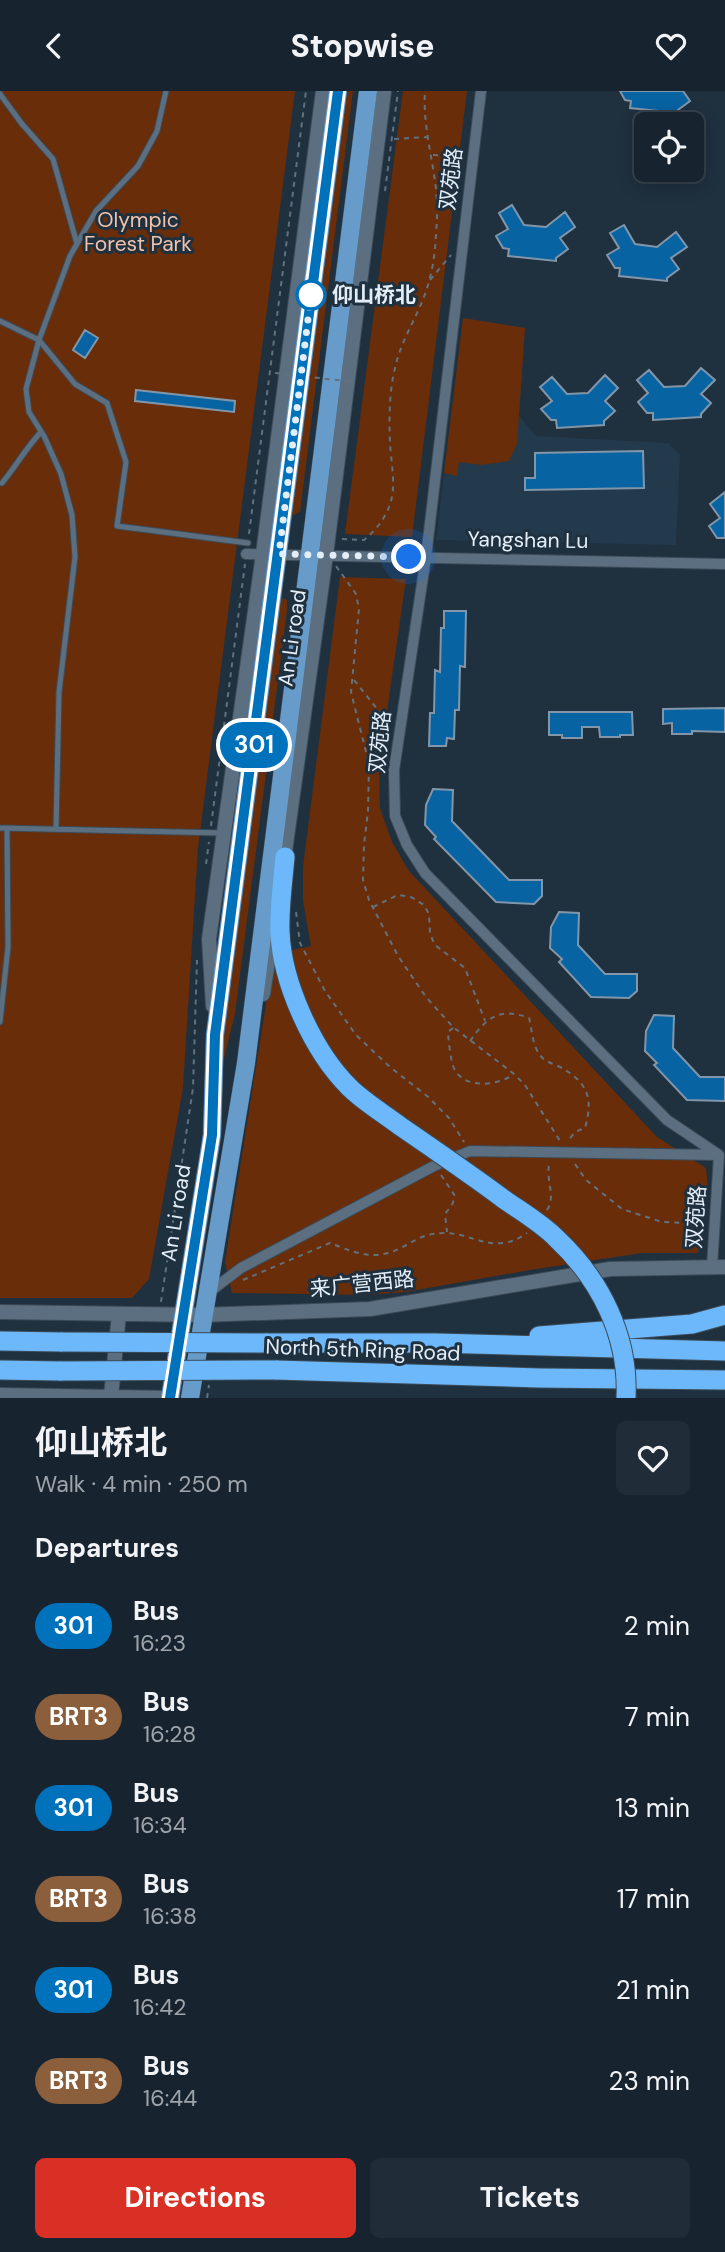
<!DOCTYPE html>
<meta charset="utf-8">
<style>
:root{--surface:#17242f;--page:#202c37;--text:#f1f3f6;--muted:#9ea4aa;--line:#36414b;--accent:#d93025}
body{margin:0;font-family:"DM Sans","Noto Sans SC",sans-serif;background:var(--page);color:var(--text);height:100vh;display:flex;flex-direction:column;font-size:26px;white-space:nowrap}
*{box-sizing:border-box;margin:0}
p{font-size:23px;color:var(--muted)}
.icon{flex:none;width:38px;height:38px;fill:none;stroke:currentColor;stroke-width:2;stroke-linecap:round;stroke-linejoin:round}
.map{position:relative;height:1307px;overflow:hidden}
.panel{display:flex;flex-direction:column;background:var(--surface);flex:1}
.panel>*{flex:none}
.badge{padding:0 14px;border-radius:23px;font-size:24px;line-height:46px}
.buttons{position:absolute;left:634px;top:21px;display:grid;gap:14px}
.buttons a{display:grid;place-items:center;width:70px;height:70px;border-radius:10px;background:var(--surface);box-shadow:0 4px 18px #0003,0 0 0 2px var(--line);font-size:35px}
.you{position:absolute;width:35px;height:35px;margin:-18px;border:5px solid #fff;border-radius:50%;background:#1a73e8;box-shadow:0 0 0 10px #1a73e833}
.map>.badge{position:absolute;translate:-50% -50%;box-shadow:0 0 0 4px #fff}
h2{padding:0 35px;font-size:26px;line-height:63px}
.round{display:grid;place-items:center;flex:none;width:74px;height:74px;border-radius:10px;background:var(--page)}
.overview{display:flex;align-items:center;justify-content:space-between;height:119px;padding:0 35px}
h1{font-size:33px;font-weight:700;line-height:52px}
.button{display:flex;gap:14px;margin-top:auto;padding:14px 35px}
.button a{flex:1;height:80px;border-radius:10px;background:var(--accent);color:#fff;font-size:28px;font-weight:700;line-height:80px;text-align:center}
.button a+a{background:var(--page);color:var(--text)}
ul{padding:0;list-style:none}
li{display:flex;align-items:center;gap:21px;height:91px;padding:0 35px}
li div{flex:1}
li b{display:block;font-size:26px}
li em{font-style:normal}
li .badge{min-width:77px;font-weight:700;text-align:center}
header{display:flex;justify-content:space-between;align-items:center;height:91px;padding:0 35px;background:var(--surface);font-size:32px;font-weight:700}
.map>svg:first-child{display:block}
</style>
<header><svg class="icon" aria-label="back" viewBox="0 0 24 24"><path d="M15 5l-7 7 7 7"/></svg>Stopwise<svg class="icon" aria-label="heart" viewBox="0 0 24 24"><path d="M12 20l-8-8c-3-5 5-10 8-4 3-6 11-1 8 4z"/></svg></header>
<div class="map">
<svg width="725" height="1307" viewBox="0 0 725 1307">
<rect width="100%" height="100%" fill="#1f303f"/>
<path fill="#233a4d" d="M 463,227 L 525,237 L 519,325 L 536,345 L 668,352 L 680,364 L 676,454 L 436,449 Z"/>
<path fill="#692d09" d="M 0,0 L 295,0 L 198,757 L 183,997 L 149,1188 L 132,1207 L 0,1207 Z
M 337,0 L 353,0 L 300,421 L 289,426 Z
M 403,0 L 467,0 L 412,446 L 345,443 Z
M 463,227 L 525,237 L 517,353 L 509,370 L 481,374 L 459,371 L 457,385 L 444,382 Z
M 340,486 L 406,488 L 379,676 L 380,717 L 392,751 L 409,780 L 657,1046 L 706,1077 L 708,1097 L 698,1162 L 642,1162 L 530,1179 L 406,1201 L 367,1204 L 232,1202 L 225,1171 L 274,863 L 311,855 L 303,810 L 303,776 Z
M 280,506 L 287,509 L 287,519 L 235,923 L 217,996 Z"/>
<path fill="#0763a2" stroke="#8296a9" stroke-width="2" d="M 620,0 L 683,0 L 690,10 L 678,19 L 678,22 L 630,17 L 631,10 L 625,9 Z
M 512,114 L 524,134 L 546,136 L 565,121 L 575,136 L 560,147 L 568,158 L 556,167 L 556,170 L 508,165 L 509,158 L 503,157 L 496,145 L 508,138 L 499,122 Z
M 624,134 L 635,153 L 657,156 L 676,141 L 687,156 L 671,167 L 679,178 L 667,187 L 667,190 L 619,185 L 620,177 L 615,177 L 607,164 L 619,157 L 610,142 Z
M 85,239 L 98,247 L 85,267 L 73,259 Z
M 701,277 L 715,289 L 701,303 L 711,312 L 701,323 L 701,326 L 653,329 L 653,322 L 647,322 L 638,311 L 648,302 L 637,289 L 649,279 L 664,296 L 685,295 Z
M 605,284 L 618,297 L 605,310 L 615,320 L 604,330 L 604,334 L 557,337 L 556,329 L 551,329 L 541,318 L 552,310 L 540,296 L 552,286 L 567,303 L 588,302 Z
M 136,299 L 235,310 L 234,321 L 135,310 Z
M 643,360 L 644,397 L 525,399 L 525,387 L 535,387 L 535,362 Z
M 725,401 L 725,447 L 717,447 L 709,435 L 720,427 L 710,413 Z
M 444,520 L 466,520 L 465,576 L 460,575 L 459,619 L 455,619 L 454,648 L 447,647 L 446,655 L 429,655 L 430,622 L 434,622 L 435,579 L 440,581 L 441,537 L 444,537 Z
M 725,617 L 725,641 L 692,640 L 692,643 L 672,643 L 672,632 L 663,633 L 663,618 Z
M 549,621 L 632,621 L 633,644 L 620,644 L 620,646 L 600,646 L 599,636 L 582,636 L 582,647 L 562,647 L 562,644 L 549,644 Z
M 433,698 L 453,699 L 452,730 L 509,789 L 542,789 L 542,805 L 534,813 L 496,811 L 434,748 L 436,746 L 425,734 L 426,714 Z
M 559,821 L 579,822 L 578,854 L 605,883 L 637,883 L 637,900 L 629,907 L 591,906 L 559,871 L 562,868 L 550,857 L 551,836 Z
M 654,924 L 674,925 L 673,957 L 700,986 L 725,986 L 725,1010 L 687,1009 L 654,974 L 657,972 L 645,960 L 646,940 Z"/>
<g fill="none" stroke-linecap="round" stroke-linejoin="round">
<defs>
<path id="service" d="M 0,3 L 22,33 L 53,68 L 77,153
M 0,230 L 39,249 L 75,293 L 107,312 L 126,371 L 117,435 L 248,452
M 2,392 C 17,374 25,358 41,341
M 0,737 L 223,742
M 56,738 L 59,601 L 75,466 L 72,424 L 61,383 L 44,345 L 29,321 L 26,298 L 39,249 L 70,165 L 96,120 L 138,75 L 157,40 L 166,0
M 0,931 L 8,856 L 7,737"/>
<path id="minor" d="M 481,0 L 426,466 L 394,679 L 395,725 L 407,754 L 425,782 L 667,1029 L 719,1064 L 712,1176
M 246,463 L 725,473
M 208,1202 L 241,1177 L 434,1075 L 470,1060 L 719,1064"/>
<path id="tertiary" d="M 283,775 L 326,464 L 384,0
M 263,903 L 274,833
M 213,915 L 209,848 L 263,463 L 323,0
M 0,1221 L 202,1224 L 370,1218 L 610,1178 L 725,1176
M 0,1304 L 168,1307
M 111,1305 L 119,1223"/>
<path id="primary" d="M 170,1307 L 212,1044 L 215,944 L 338,0
M 190,1307 L 246,972 L 368,0"/>
<path id="motorway" d="M 285,766 C 283,790 279,816 280,841 C 282,892 313,960 349,996 C 364,1011 383,1022 400,1035
M 539,1245 L 692,1233 L 725,1224
M 0,1250 L 62,1251
M 266,1252 L 436,1252 L 725,1260
M 0,1279 L 61,1280
M 276,1279 L 539,1287 L 725,1289"/>
</defs>
<use href="#service" stroke="#3c4b58" stroke-width="7"/>
<use href="#minor" stroke="#3c4b58" stroke-width="12"/>
<use href="#tertiary" stroke="#3c4b58" stroke-width="16"/>
<use href="#primary" stroke="#3c4b58" stroke-width="19"/>
<use href="#motorway" stroke="#3c4b58" stroke-width="21"/>
<path stroke="#62717e" stroke-width="2" stroke-dasharray="5 5" stroke-linecap="butt" d="M 394,48 L 427,46
M 433,64 L 462,66
M 385,100 L 398,0
M 430,189 L 451,164
M 249,443 L 306,0
M 342,448 L 364,449 C 375,440 384,429 389,416 C 397,397 391,372 390,352 C 389,326 389,299 396,273 C 403,244 422,219 429,190 C 435,170 436,147 437,126 C 439,84 422,43 425,0
M 336,475 L 356,503 L 359,518 L 351,601 L 369,673 L 368,720 L 364,754 L 363,789 L 369,809 L 398,865 L 426,906 L 453,936 L 514,983 L 525,994 L 560,1050
M 354,589 L 390,634
M 211,735 L 245,473
M 206,773 L 209,751
M 373,816 L 398,804 L 411,806 L 424,814 L 429,823 L 430,843 L 435,854 L 465,877 L 485,930
M 296,821 L 300,852 L 325,900 L 356,944 L 390,976 L 427,1005 L 449,1027 L 464,1051
M 453,937 L 448,941 C 448,947 451,970 453,975 C 462,999 496,995 513,984
M 470,950 C 487,926 500,916 529,927 C 532,938 532,954 540,964 C 544,970 551,972 558,975 C 587,990 594,1006 585,1037 L 575,1041 L 567,1051
M 575,1073 L 586,1089 L 622,1118 L 662,1131 L 702,1133
M 441,1084 L 455,1105 L 452,1114 L 445,1123 L 447,1141
M 547,1119 C 556,1106 546,1089 549,1074
M 243,1189 L 330,1152 C 348,1159 368,1168 388,1162 C 404,1158 417,1145 433,1143 C 469,1136 491,1168 527,1142
M 161,1211 L 193,997 L 197,869
M 207,1307 L 209,1294"/>
<use href="#service" stroke="#5c6f81" stroke-width="5"/>
<use href="#minor" stroke="#5c6f81" stroke-width="10"/>
<use href="#tertiary" stroke="#5c6f81" stroke-width="14"/>
<use href="#primary" stroke="#669bca" stroke-width="18"/>
<use href="#motorway" stroke="#6db8fa" stroke-width="19"/>
<defs>
<path id="motorway-bridge" d="M 400,1035 C 435,1059 470,1083 505,1109 C 522,1121 541,1132 556,1147 C 600,1188 629,1245 626,1307
M 62,1251 L 266,1252
M 61,1280 L 276,1279"/>
</defs>
<use href="#motorway-bridge" stroke="#3c4b58" stroke-width="21" stroke-linecap="butt"/>
<path stroke="#62717e" stroke-width="2" stroke-dasharray="5 5" stroke-linecap="butt" d="M 275,282 L 354,291"/>
<use href="#motorway-bridge" stroke="#6db8fa" stroke-width="19"/>
</g>
<g fill="none" stroke-linecap="round" stroke-linejoin="round">
<defs>
<path id="line" d="M 170,1307 L 212,1044 L 215,944 L 338,0"/>
</defs>
<use href="#line" stroke="#fff" stroke-width="16"/>
<use href="#line" stroke="#0072bc" stroke-width="10"/>
<path stroke="#e3eef8" stroke-width="7" stroke-dasharray="0 12.6" d="M 311,204 L 279,463 L 409,466"/>
</g>
<circle fill="#fff" stroke="#0072bc" stroke-width="3.5" cx="311" cy="204" r="14"/>
<g text-anchor="middle" stroke-width="6" stroke-linejoin="round" paint-order="stroke">
<g font-size="21" fill="#e3eef8" stroke="#1f303f">
<text transform="translate(451 88) rotate(-83)" y="7">双苑路</text>
<text transform="translate(528 449) rotate(1)" y="7">Yangshan Lu</text>
<text transform="translate(292 547) rotate(-82)" y="7">An Li road</text>
<text transform="translate(380 651) rotate(-84)" y="7">双苑路</text>
<text transform="translate(176 1122) rotate(-81)" y="7">An Li road</text>
<text transform="translate(696 1126) rotate(-86)" y="7">双苑路</text>
<text transform="translate(362 1193) rotate(-6)" y="7">来广营西路</text>
<text transform="translate(363 1259) rotate(2)" y="7">North 5th Ring Road</text>
</g>
<g font-size="21" fill="#f2c3ac" stroke="#1f303f">
<text x="138" y="136">Olympic<tspan x="138" dy="24">Forest Park</tspan></text>
</g>
<g font-size="21" font-weight="bold" fill="#e3eef8" stroke="#1f303f" text-anchor="start">
<text x="332" y="211">仰山桥北</text>
</g>
</g>
</svg>
<div class="buttons">
<a><svg class="icon" aria-label="locate" viewBox="0 0 24 24"><circle cx="12" cy="12" r="6"/><path d="M12 2v4M12 18v4M2 12h4M18 12h4"/></svg></a>
</div>
<div class="you" style="left:409px;top:466px"></div>
<b class="badge" style="left:254px;top:654px;background:#0072bc;color:#fff">301</b>
</div>
<section class="panel">
<div class="overview"><div><h1>仰山桥北</h1><p>Walk · 4 min · 250 m</p></div><a class="round"><svg class="icon" aria-label="heart" viewBox="0 0 24 24"><path d="M12 20l-8-8c-3-5 5-10 8-4 3-6 11-1 8 4z"/></svg></a></div>
<h2>Departures</h2>
<ul>
<li><span class="badge" style="background:#0072bc;color:#fff">301</span><div><b>Bus</b><p>16:23</p></div><em>2 min</em></li>
<li><span class="badge" style="background:#8b5e3c;color:#fff">BRT3</span><div><b>Bus</b><p>16:28</p></div><em>7 min</em></li>
<li><span class="badge" style="background:#0072bc;color:#fff">301</span><div><b>Bus</b><p>16:34</p></div><em>13 min</em></li>
<li><span class="badge" style="background:#8b5e3c;color:#fff">BRT3</span><div><b>Bus</b><p>16:38</p></div><em>17 min</em></li>
<li><span class="badge" style="background:#0072bc;color:#fff">301</span><div><b>Bus</b><p>16:42</p></div><em>21 min</em></li>
<li><span class="badge" style="background:#8b5e3c;color:#fff">BRT3</span><div><b>Bus</b><p>16:44</p></div><em>23 min</em></li>
</ul>
<div class="button"><a>Directions</a><a>Tickets</a></div>
</section>
